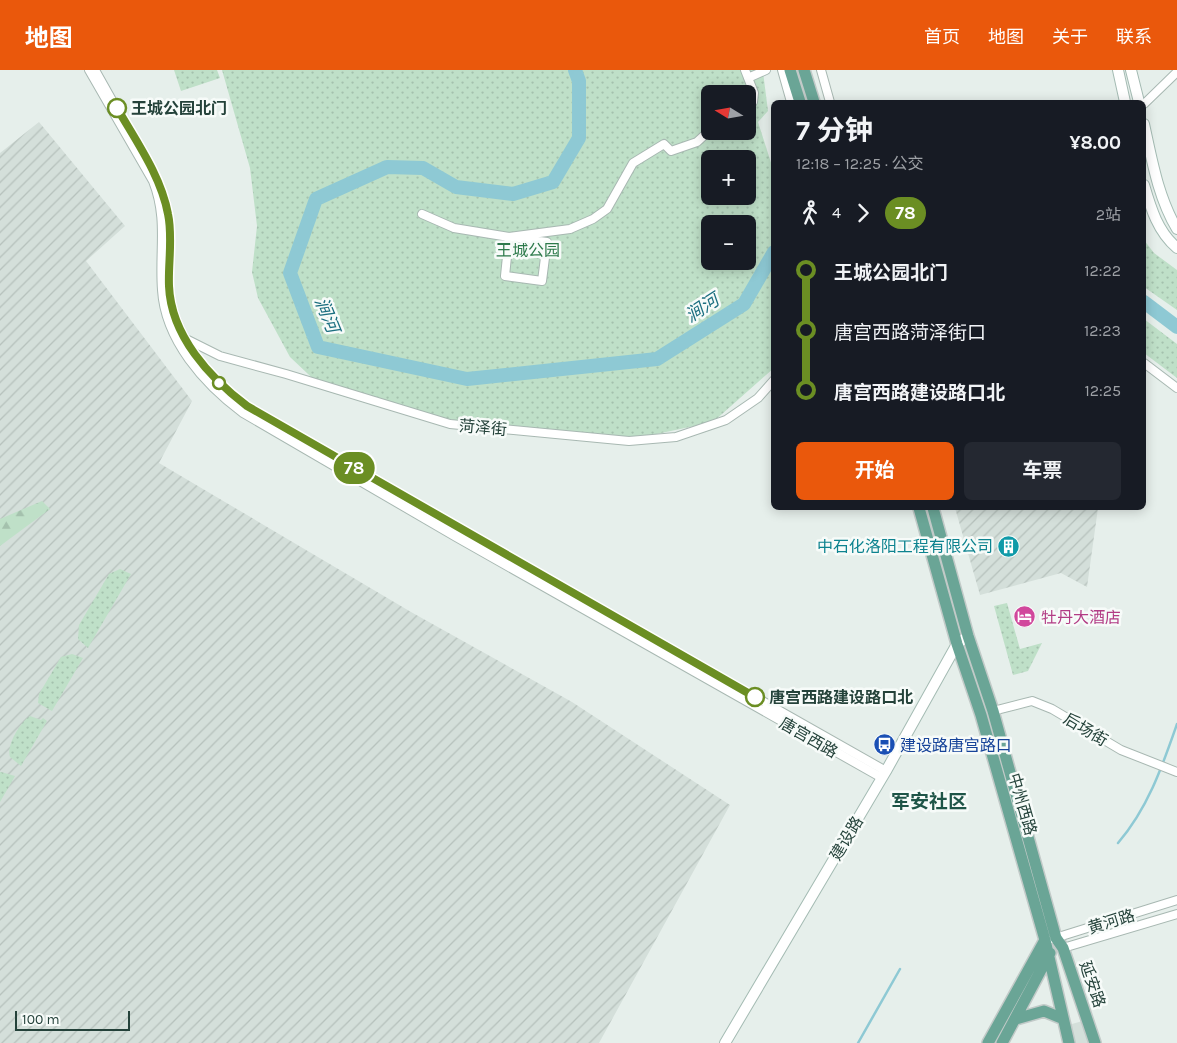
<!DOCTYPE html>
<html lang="zh">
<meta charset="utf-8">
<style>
:root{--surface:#171b24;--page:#242831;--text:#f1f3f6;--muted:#9ea1a6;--accent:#ea580c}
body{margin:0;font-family:Karla,"Noto Sans SC",sans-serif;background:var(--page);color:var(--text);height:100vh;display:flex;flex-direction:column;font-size:19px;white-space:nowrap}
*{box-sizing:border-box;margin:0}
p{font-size:16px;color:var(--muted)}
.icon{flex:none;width:28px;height:28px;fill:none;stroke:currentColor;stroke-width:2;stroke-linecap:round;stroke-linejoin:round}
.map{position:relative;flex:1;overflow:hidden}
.drawer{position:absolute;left:771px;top:30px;width:375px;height:410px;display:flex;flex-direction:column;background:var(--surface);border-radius:8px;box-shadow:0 2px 12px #0003}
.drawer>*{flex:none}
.badge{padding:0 10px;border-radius:16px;font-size:18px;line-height:32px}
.needle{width:32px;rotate:281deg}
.fabs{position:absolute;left:701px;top:15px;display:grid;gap:10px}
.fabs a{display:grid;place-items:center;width:55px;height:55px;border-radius:8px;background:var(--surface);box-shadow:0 2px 12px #0003;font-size:25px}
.scale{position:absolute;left:15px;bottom:12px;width:115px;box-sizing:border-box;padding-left:5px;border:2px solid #24423a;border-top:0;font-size:14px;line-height:18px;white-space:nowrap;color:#24423a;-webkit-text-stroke:4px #f7fbf9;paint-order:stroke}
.map>.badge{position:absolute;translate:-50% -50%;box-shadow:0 0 0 2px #fff}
.legs{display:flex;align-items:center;gap:8px;height:55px;padding:0 25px;font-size:16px}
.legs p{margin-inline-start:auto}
.overview{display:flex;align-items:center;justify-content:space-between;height:85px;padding:0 25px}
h1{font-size:28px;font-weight:700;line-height:38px}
.primary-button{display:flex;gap:10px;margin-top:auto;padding:10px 25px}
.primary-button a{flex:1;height:58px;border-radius:8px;background:var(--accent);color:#fff;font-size:20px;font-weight:700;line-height:58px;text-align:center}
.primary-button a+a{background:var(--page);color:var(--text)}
ul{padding:0 25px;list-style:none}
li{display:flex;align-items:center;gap:18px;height:60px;font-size:19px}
li i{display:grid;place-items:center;width:8px;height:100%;margin:0 6px;background:currentColor}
li i::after{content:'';width:12px;height:12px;margin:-6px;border:4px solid;border-radius:50%;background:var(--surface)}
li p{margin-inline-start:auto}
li:first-child i{background:linear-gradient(#0000 50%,currentColor 0)}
li:last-child i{background:linear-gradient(currentColor 50%,#0000 0)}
header{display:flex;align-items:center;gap:30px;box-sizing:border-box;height:70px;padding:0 25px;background:var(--accent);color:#fff}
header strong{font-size:24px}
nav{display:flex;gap:28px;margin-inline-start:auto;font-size:18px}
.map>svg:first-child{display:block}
</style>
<header>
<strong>地图</strong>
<nav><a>首页</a><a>地图</a><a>关于</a><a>联系</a></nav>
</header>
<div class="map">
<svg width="1177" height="973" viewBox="0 0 1177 973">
<defs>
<pattern id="industrial-furrows" width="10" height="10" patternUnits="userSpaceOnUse" patternTransform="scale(1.25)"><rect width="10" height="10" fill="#d4dfda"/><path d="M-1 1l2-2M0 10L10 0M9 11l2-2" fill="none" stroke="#b6c1bc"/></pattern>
<pattern id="grass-dots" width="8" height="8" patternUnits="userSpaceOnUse" patternTransform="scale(1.25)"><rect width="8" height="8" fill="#bfe0c8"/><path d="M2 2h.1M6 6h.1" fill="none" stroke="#a4c1ad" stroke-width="1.8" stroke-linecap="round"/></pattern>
<pattern id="forest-firs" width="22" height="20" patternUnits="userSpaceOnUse" patternTransform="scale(1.25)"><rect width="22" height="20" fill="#bfe0c8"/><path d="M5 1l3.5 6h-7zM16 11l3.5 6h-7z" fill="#a4c1ad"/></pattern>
</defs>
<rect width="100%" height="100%" fill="#e6efeb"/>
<path fill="#d4dfda" d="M 1086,950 L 1093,973 L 1069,973 L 1065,956 Z"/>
<path fill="url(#industrial-furrows)" d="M 39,52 L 125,156 L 86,191 L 192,331 L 159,393 L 411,542 L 572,632 L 730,735 L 599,973 L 0,973 L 0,83 Z
M 955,438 L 1098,438 L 1087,517 L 1061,503 L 980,525 Z"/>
<path fill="url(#grass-dots)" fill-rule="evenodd" d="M 174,0 L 217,0 L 220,8 L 181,21 Z
M 222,0 L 760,0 L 763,2 L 768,41 L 758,52 L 774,102 L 774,298 L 713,352 L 652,365 L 603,369 L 406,345 L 326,321 L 290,287 L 258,228 L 252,202 L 257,156 L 250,98 ZM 710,24 L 748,24 L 748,61 L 710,61 ZM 710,89 L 748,89 L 748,126 L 710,126 ZM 710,154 L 748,154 L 748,191 L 710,191 Z
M 1144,170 L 1154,183 L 1177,200 L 1177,240 L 1144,217 Z
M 1144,249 L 1177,274 L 1177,308 L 1144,283 Z
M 120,499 L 131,504 L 88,578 L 78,569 L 79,555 L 109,504 Z
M 1007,533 L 1020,579 L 1042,573 L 1028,601 L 1013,605 L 994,536 Z
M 72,584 L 83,588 L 52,641 L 38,633 L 39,624 L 61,587 Z
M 30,646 L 41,650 L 43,648 L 47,651 L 21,696 L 10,687 C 6,676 20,652 30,646 Z
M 1,702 L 15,706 L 0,732 L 0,702 Z"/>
<path fill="url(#forest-firs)" d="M 42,431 L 50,439 L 0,476 L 0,449 Z"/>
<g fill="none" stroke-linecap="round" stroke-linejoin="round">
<path stroke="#8ec9d4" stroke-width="2.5" d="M 1118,773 C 1148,738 1162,697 1177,654
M 858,973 L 900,899"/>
<path stroke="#8ec9d4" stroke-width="14" d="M 575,0 L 579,11 L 579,68 L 553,112 L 513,124 L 456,117 L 423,98 L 387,97 L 316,129 L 290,203 L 318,277 L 467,309 L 657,289 L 744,234 L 774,182
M 1144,232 L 1177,257"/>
<defs>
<path id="street" d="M 89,0 L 153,111 C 168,149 159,180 162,220 C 165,270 204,314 243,343 L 456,467 L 882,708
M 95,0 L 136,73
M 745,0 L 754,23 L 753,32 L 748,36
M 782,0 L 791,32
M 821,0 L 830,32
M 748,8 L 766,0
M 1144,34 L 1177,2
M 165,130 C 172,159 166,188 169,218 C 173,267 210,308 247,336 L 460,460 L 886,701
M 422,144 L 454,158 L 509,167 L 570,159 L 593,149 L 607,139 L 633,93 L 664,74 L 671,81 L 697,72 L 710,60
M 509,167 L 547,172 L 542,211 L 505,206 Z
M 188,270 L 220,286 L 286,304 L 450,354 L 629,371 L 676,367 L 726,350 L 758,328 L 774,310
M 1144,293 L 1177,318
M 993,641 L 1032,631 L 1052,639 L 1121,680 L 1177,702
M 1052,869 L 1177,830
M 1063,878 L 1177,844"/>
<path id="secondary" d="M 1118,0 L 1125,32
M 1131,0 L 1139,32
M 1144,54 C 1152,90 1158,127 1177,159
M 1144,115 C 1151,139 1158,162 1177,178
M 725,973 L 886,701 L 957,574 L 968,566"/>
<path id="primary" d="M 790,0 L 800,32
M 804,0 L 814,32
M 919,438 L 957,574 L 981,645 L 1045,870 L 1069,973
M 933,438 L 968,566 L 993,641 L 1056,868 L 1063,878 L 1095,973
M 1016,949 L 1044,941 L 1061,948
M 988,973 L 1045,870
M 1002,973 L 1050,883"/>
</defs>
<use href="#street" stroke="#a8b8b2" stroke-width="10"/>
<use href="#secondary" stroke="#a4bbb3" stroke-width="12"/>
<use href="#primary" stroke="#c2cac8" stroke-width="14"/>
<use href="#street" stroke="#fff" stroke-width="8"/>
<use href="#secondary" stroke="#fff" stroke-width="10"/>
<use href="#primary" stroke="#6aa596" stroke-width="11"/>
</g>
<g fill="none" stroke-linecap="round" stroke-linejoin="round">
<defs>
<path id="line-1" d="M 117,38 C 136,71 161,106 168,144 C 173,167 168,193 169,216 C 171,266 210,308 247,336 L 755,627"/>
</defs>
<use href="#line-1" stroke="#fff" stroke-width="11"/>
<use href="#line-1" stroke="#6b8e23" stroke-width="8"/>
</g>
<defs>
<symbol id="building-disc" viewBox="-11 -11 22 22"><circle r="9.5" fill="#0f9aa8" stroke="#f7fbf9"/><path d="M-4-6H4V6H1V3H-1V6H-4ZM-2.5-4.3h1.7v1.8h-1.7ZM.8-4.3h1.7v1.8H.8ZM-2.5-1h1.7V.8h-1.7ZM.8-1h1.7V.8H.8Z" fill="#fff"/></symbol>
<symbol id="hotel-disc" viewBox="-11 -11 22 22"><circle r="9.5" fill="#d1479c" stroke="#f7fbf9"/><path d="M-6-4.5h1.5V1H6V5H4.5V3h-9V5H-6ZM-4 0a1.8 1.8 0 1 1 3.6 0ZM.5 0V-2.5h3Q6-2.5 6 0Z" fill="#fff"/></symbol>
<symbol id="bus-disc" viewBox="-11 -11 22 22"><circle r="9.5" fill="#1a4fb4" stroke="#f7fbf9"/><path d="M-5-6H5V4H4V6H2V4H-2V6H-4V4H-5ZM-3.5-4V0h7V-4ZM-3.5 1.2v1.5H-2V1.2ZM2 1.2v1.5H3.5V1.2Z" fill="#fff"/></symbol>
</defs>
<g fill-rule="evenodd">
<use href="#building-disc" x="996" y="464" width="25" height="25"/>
<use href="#hotel-disc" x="1012" y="534" width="25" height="25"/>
<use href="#bus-disc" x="872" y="662" width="25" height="25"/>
</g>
<g fill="#fff" stroke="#6b8e23" stroke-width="2.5">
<circle cx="117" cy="38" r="9"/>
<circle cx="219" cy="313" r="6"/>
<circle cx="755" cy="627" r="9"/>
</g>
<g text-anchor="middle" stroke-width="5" stroke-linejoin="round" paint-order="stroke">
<g font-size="16" font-weight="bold" fill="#24423a" stroke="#f7fbf9" text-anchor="start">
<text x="131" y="44">王城公园北门</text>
<text x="769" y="633">唐宫西路建设路口北</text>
</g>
<g font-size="16" fill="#2d7a4b" stroke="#f7fbf9">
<text x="528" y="186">王城公园</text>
</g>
<g font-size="16" fill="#24423a" stroke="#f7fbf9">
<text transform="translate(483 357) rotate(5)" y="6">菏泽街</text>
<text transform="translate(1086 659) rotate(31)" y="6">后场街</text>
<text transform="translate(809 667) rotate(30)" y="6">唐宫西路</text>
<text transform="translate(1023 734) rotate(74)" y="6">中州西路</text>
<text transform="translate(846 768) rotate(-59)" y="6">建设路</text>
<text transform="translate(1111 851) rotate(-17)" y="6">黄河路</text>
<text transform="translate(1093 914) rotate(71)" y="6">延安路</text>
</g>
<g font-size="16" fill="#0d838f" stroke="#f7fbf9" text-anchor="end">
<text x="993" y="482">中石化洛阳工程有限公司</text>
</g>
<g font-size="16" fill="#b23c85" stroke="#f7fbf9" text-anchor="start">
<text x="1041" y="553">牡丹大酒店</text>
</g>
<g font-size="16" fill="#164399" stroke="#f7fbf9" text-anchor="start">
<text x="900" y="681">建设路唐宫路口</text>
</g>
<g font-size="18" font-style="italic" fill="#1c6f80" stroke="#f7fbf9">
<text transform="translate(702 238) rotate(-33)" y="6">涧河</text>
<text transform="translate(327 245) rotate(68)" y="6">涧河</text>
</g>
<g font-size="19" font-weight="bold" fill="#1f5548" stroke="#f7fbf9">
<text x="929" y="738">军安社区</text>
</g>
</g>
</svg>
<div class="fabs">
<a><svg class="needle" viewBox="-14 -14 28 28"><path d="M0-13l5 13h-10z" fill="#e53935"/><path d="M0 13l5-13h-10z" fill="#9ea1a6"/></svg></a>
<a>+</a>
<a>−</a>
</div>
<div class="scale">100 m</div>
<b class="badge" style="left:354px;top:398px;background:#6b8e23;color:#fff">78</b>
<section class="drawer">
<div class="overview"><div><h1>7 分钟</h1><p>12:18 – 12:25 · 公交</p></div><b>¥8.00</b></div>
<div class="legs"><svg class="icon" aria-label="walk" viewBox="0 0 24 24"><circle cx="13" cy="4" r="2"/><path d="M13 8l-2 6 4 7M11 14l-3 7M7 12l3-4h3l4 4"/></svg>4<svg class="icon" aria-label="forward" viewBox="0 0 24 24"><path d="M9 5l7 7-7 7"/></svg><b class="badge" style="background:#6b8e23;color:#fff">78</b><p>2站</p></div>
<ul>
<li><i style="color:#6b8e23"></i><b>王城公园北门</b><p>12:22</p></li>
<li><i style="color:#6b8e23"></i><span>唐宫西路菏泽街口</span><p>12:23</p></li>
<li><i style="color:#6b8e23"></i><b>唐宫西路建设路口北</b><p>12:25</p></li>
</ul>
<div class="primary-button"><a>开始</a><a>车票</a></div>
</section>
</div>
